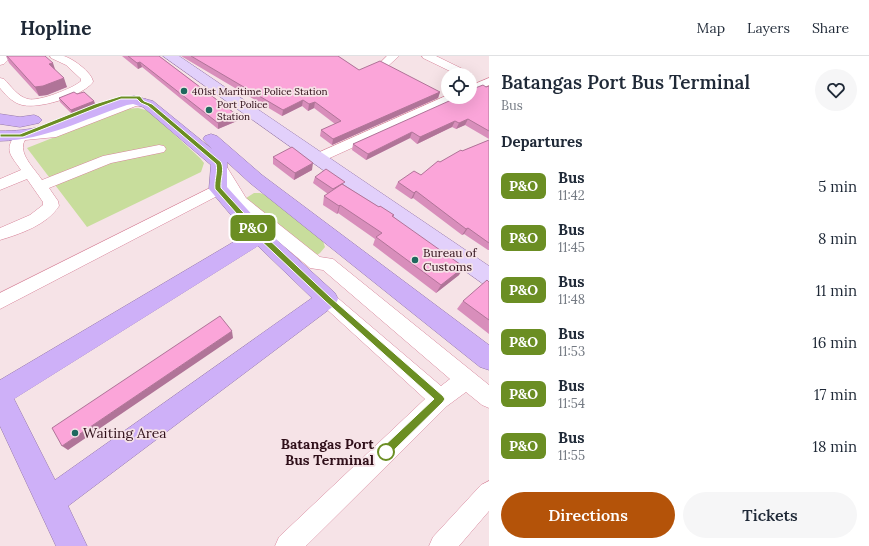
<!DOCTYPE html>
<style>
:root{--surface:#fff;--page:#f6f6f7;--text:#1f2937;--muted:#747a83;--line:#e0e1e3;--accent:#b45309}
body{margin:0;font-family:Lora,serif;background:var(--page);color:var(--text);height:100vh;display:flex;flex-direction:column;font-size:15px;white-space:nowrap}
*{box-sizing:border-box;margin:0}
p{font-size:13px;color:var(--muted)}
.icon{flex:none;width:22px;height:22px;fill:none;stroke:currentColor;stroke-width:2;stroke-linecap:round;stroke-linejoin:round}
.map{position:relative;flex:1;overflow:hidden}
.panel{display:flex;flex-direction:column;background:var(--surface);width:380px}
.panel>*{flex:none}
.badge{padding:0 8px;border-radius:6px;font-size:14px;line-height:26px}
.buttons{position:absolute;left:441px;top:12px;display:grid;gap:8px}
.buttons a{display:grid;place-items:center;width:36px;height:36px;border-radius:50%;background:var(--surface);box-shadow:0 4px 16px #0002;font-size:20px}
.map>.badge{position:absolute;translate:-50% -50%;box-shadow:0 0 0 2px #fff}
h2{padding:0 12px;font-size:15px;line-height:36px}
.round{display:grid;place-items:center;flex:none;width:42px;height:42px;border-radius:21px;background:var(--page)}
.head{display:flex;align-items:center;justify-content:space-between;height:68px;padding:0 12px}
h1{font-size:19px;font-weight:600;line-height:30px}
.primary-button{display:flex;gap:8px;margin-top:auto;padding:8px 12px}
.primary-button a{flex:1;height:46px;border-radius:24px;background:var(--accent);color:#fff;font-size:16px;font-weight:600;line-height:46px;text-align:center}
.primary-button a+a{background:var(--page);color:var(--text)}
ul{padding:0;list-style:none}
li{display:flex;align-items:center;gap:12px;height:52px;padding:0 12px}
li div{flex:1}
li b{display:block;font-size:15px}
li em{font-style:normal}
li .badge{min-width:44px;font-weight:700;text-align:center}
header{display:flex;align-items:center;gap:24px;box-sizing:border-box;height:56px;padding:0 20px;background:var(--surface);border-bottom:1px solid var(--line)}
header strong{font-size:19px}
nav{display:flex;gap:22px;margin-inline-start:auto;font-size:14px}
main{display:flex;flex:1;min-height:0}
.map>svg:first-child{display:block}
</style>
<header>
<strong>Hopline</strong>
<nav><a>Map</a><a>Layers</a><a>Share</a></nav>
</header>
<main>
<div class="map">
<svg width="489" height="490" viewBox="0 0 489 490">
<rect width="100%" height="100%" fill="#f6e3e7"/>
<path fill="#c8dd9c" d="M 138,52 L 149,55 L 200,102 L 204,107 L 201,116 L 87,171 L 27,92 L 126,53 Z
M 254,137 L 260,137 L 268,140 L 323,185 L 325,191 L 320,197 L 314,201 L 243,144 Z"/>
<g fill="none" stroke-linecap="round" stroke-linejoin="round">
<defs>
<path id="minor" d="M 0,0 L 12,0 L 4,8 L 0,9 Z
M 50,0 C 54,0 58,0 63,0 C 71,1 93,17 93,26 C 83,40 35,55 19,48 C 11,45 5,38 0,32 L 0,22 L 4,23 C 10,29 18,41 28,43 C 38,46 74,32 81,25 L 81,23 L 66,9 L 51,2 Z
M 387,0 L 399,0 L 388,10 L 380,10 L 379,8 Z
M 422,0 L 436,0 L 471,17 L 473,19 L 470,22 L 470,19 L 458,19 L 423,2 Z
M 489,22 L 489,29 L 470,38 L 470,30 Z
M 448,39 L 448,41 L 460,41 L 458,44 L 323,105 L 318,106 L 313,105 L 311,102 L 313,99 Z
M 134,42 L 146,43 L 148,46 L 146,49 L 136,50 L 56,81 L 25,84 C 17,97 35,113 42,124 L 103,100 L 159,89 L 164,90 L 166,93 L 164,96 L 111,107 L 49,132 L 58,145 L 59,150 C 47,169 20,178 0,184 L 0,172 L 30,159 L 43,149 L 43,146 L 27,123 L 0,134 L 0,123 L 21,114 C 10,98 4,95 16,77 L 50,74 Z
M 220,106 L 225,108 L 246,142 L 320,201 L 333,203 L 489,329 L 489,352 L 482,349 L 466,336 L 447,350 L 306,490 L 275,490 L 279,481 L 425,343 L 321,248 L 318,243 L 321,238 L 327,236 L 333,238 L 441,330 L 450,323 L 323,214 L 310,212 L 236,150 L 213,111 L 215,108 Z
M 218,128 L 223,129 L 225,133 L 223,137 L 0,253 L 0,237 Z
M 489,425 L 489,455 L 459,490 L 429,490 L 433,481 L 481,429 Z"/>
<path id="major" d="M 163,0 L 179,0 L 489,210 L 489,229 L 482,227 Z"/>
<path id="highway" d="M 134,40 L 153,45 L 212,93 L 203,83 L 205,80 L 211,78 L 217,80 L 262,119 L 489,289 L 489,314 L 480,311 L 250,127 L 227,106 L 227,131 L 267,175 L 335,237 L 338,243 L 335,249 L 68,450 L 87,490 L 56,490 L 0,370 L 0,324 L 247,178 L 209,133 L 211,109 L 143,51 L 133,48 L 127,49 C 84,63 46,84 0,85 L 0,75 C 15,75 29,74 43,70 C 73,61 102,43 134,40 ZM 258,190 L 312,242 L 55,424 L 14,343 Z
M 0,58 L 20,61 L 34,59 L 39,61 L 42,64 L 39,67 L 20,71 L 0,68 Z"/>
</defs>
<use href="#minor" stroke="#d7849a" stroke-width="1"/>
<use href="#major" stroke="#9678aa" stroke-width="1"/>
<use href="#highway" stroke="#9678aa" stroke-width="1"/>
<use href="#minor" fill="#fff" fill-rule="evenodd"/>
<use href="#major" fill="#e2d0fb" fill-rule="evenodd"/>
<use href="#highway" fill="#ceb0f8" fill-rule="evenodd"/>
</g>
<path fill="#d88ebb" d="M 6,0 L 45,0 L 67,31 L 47,39 L 39,40 L 9,7 Z
M 122,0 L 159,0 L 237,59 L 237,65 L 218,73 L 142,11 L 138,13 Z
M 181,0 L 338,0 L 359,14 L 440,36 L 438,42 L 332,89 L 320,80 L 321,74 L 335,68 L 314,52 L 308,55 L 302,50 L 282,60 Z
M 489,30 L 489,83 L 465,69 L 456,73 L 452,71 L 417,88 L 410,82 L 366,104 L 352,94 L 353,88 Z
M 77,38 L 94,45 L 95,48 L 72,58 L 60,46 L 59,42 Z
M 489,84 L 489,194 L 488,194 L 464,178 L 462,179 L 413,142 L 411,143 L 395,132 L 398,126 L 421,119 L 440,106 L 462,95 Z
M 273,101 L 312,114 L 294,124 L 273,108 Z
M 315,121 L 344,129 L 379,151 L 394,159 L 393,160 L 459,219 L 436,237 L 373,189 L 375,183 L 338,157 L 337,158 L 323,149 L 324,140 L 328,138 L 313,127 Z
M 489,226 L 489,278 L 457,253 L 463,245 Z"/>
<path fill="#b07498" d="M 140,6 L 142,11 L 138,13 L 137,7 Z
M 53,7 L 56,16 L 49,8 Z
M 64,22 L 67,31 L 47,39 L 39,40 L 35,31 Z
M 440,36 L 438,42 L 332,89 L 333,83 Z
M 303,44 L 302,50 L 282,60 L 283,54 Z
M 94,45 L 95,48 L 72,58 L 71,54 Z
M 315,46 L 314,52 L 308,55 L 309,48 Z
M 237,59 L 237,65 L 218,73 L 218,67 Z
M 468,63 L 465,69 L 456,73 L 459,67 Z
M 455,65 L 452,71 L 417,88 L 420,81 Z
M 412,76 L 410,82 L 366,104 L 368,98 Z
M 313,107 L 312,114 L 294,124 L 295,117 Z
M 416,135 L 413,142 L 411,143 L 414,137 Z
M 340,149 L 338,157 L 337,158 L 339,150 Z
M 468,172 L 464,178 L 462,179 L 466,173 Z
M 464,211 L 459,219 L 436,237 L 441,229 Z
M 232,275 L 233,282 L 68,394 L 62,390 Z"/>
<path fill="#fba5d9" stroke="#b07498" d="M 7,0 L 45,0 L 53,7 L 49,8 L 64,22 L 43,30 L 35,31 Z
M 128,0 L 159,0 L 237,59 L 218,67 L 140,6 L 137,7 Z
M 191,0 L 338,0 L 359,14 L 380,5 L 440,36 L 333,83 L 321,74 L 341,65 L 315,46 L 309,48 L 303,44 L 283,54 Z
M 483,29 L 486,31 L 489,30 L 489,75 L 468,63 L 459,67 L 455,65 L 420,81 L 412,76 L 368,98 L 353,88 L 458,41 L 470,41 L 470,34 Z
M 74,36 L 77,38 L 84,36 L 94,45 L 71,54 L 59,42 Z
M 489,84 L 489,187 L 468,172 L 466,173 L 416,135 L 414,137 L 398,126 L 414,115 L 421,119 L 438,105 L 440,106 L 461,94 L 462,95 Z
M 292,91 L 313,107 L 295,117 L 273,101 Z
M 326,113 L 345,126 L 333,133 L 315,121 Z
M 342,128 L 379,151 L 380,150 L 394,159 L 392,160 L 464,211 L 441,229 L 376,181 L 382,177 L 340,149 L 339,150 L 324,140 Z
M 487,224 L 489,226 L 489,264 L 463,245 Z
M 220,260 L 232,275 L 62,390 L 52,372 Z"/>
<path fill="#6b8e23" stroke="#fff" d="M 121,40 L 140,40 L 144,45 L 152,48 L 221,106 C 225,114 220,123 221,132 L 263,178 L 330,241 L 443,340 L 445,343 L 443,346 L 389,399 L 386,400 L 382,399 L 381,396 L 382,392 L 434,343 L 325,245 L 258,182 L 215,133 C 214,125 218,115 216,108 L 148,50 L 141,47 L 137,43 L 121,43 L 99,51 L 23,81 L 0,81 L 0,78 L 20,78 L 95,48 Z"/>
<g fill="#1f685e" stroke="#f6e3e7" stroke-width="1.5">
<circle cx="184" cy="35" r="4"/>
<circle cx="209" cy="54" r="4"/>
<circle cx="415" cy="204" r="4"/>
<circle cx="75" cy="377" r="4"/>
</g>
<circle fill="#fff" stroke="#6b8e23" stroke-width="2" cx="386" cy="396" r="8"/>
<g text-anchor="middle" stroke-width="3.5" stroke-linejoin="round" paint-order="stroke">
<g font-size="10" fill="#2f0f19" stroke="#f6e3e7" text-anchor="start">
<text x="192" y="39">401st Maritime Police Station</text>
<text x="217" y="52">Port Police<tspan x="217" dy="12">Station</tspan></text>
</g>
<g font-size="12" fill="#2f0f19" stroke="#f6e3e7" text-anchor="start">
<text x="423" y="201">Bureau of<tspan x="423" dy="14">Customs</tspan></text>
</g>
<g font-size="14" fill="#2f0f19" stroke="#f6e3e7" text-anchor="start">
<text x="83" y="382">Waiting Area</text>
</g>
<g font-size="14" font-weight="bold" fill="#2f0f19" stroke="#f6e3e7" text-anchor="end">
<text x="374" y="393">Batangas Port<tspan x="374" dy="16">Bus Terminal</tspan></text>
</g>
</g>
</svg>
<div class="buttons">
<a><svg class="icon" aria-label="locate" viewBox="0 0 24 24"><circle cx="12" cy="12" r="6"/><path d="M12 2v4M12 18v4M2 12h4M18 12h4"/></svg></a>
</div>
<b class="badge" style="left:253px;top:172px;background:#6b8e23;color:#fff">P&amp;O</b>
</div>
<section class="panel">
<div class="head"><div><h1>Batangas Port Bus Terminal</h1><p>Bus</p></div><a class="round"><svg class="icon" aria-label="heart" viewBox="0 0 24 24"><path d="M12 20l-8-8c-3-5 5-10 8-4 3-6 11-1 8 4z"/></svg></a></div>
<h2>Departures</h2>
<ul>
<li><span class="badge" style="background:#6b8e23;color:#fff">P&amp;O</span><div><b>Bus</b><p>11:42</p></div><em>5 min</em></li>
<li><span class="badge" style="background:#6b8e23;color:#fff">P&amp;O</span><div><b>Bus</b><p>11:45</p></div><em>8 min</em></li>
<li><span class="badge" style="background:#6b8e23;color:#fff">P&amp;O</span><div><b>Bus</b><p>11:48</p></div><em>11 min</em></li>
<li><span class="badge" style="background:#6b8e23;color:#fff">P&amp;O</span><div><b>Bus</b><p>11:53</p></div><em>16 min</em></li>
<li><span class="badge" style="background:#6b8e23;color:#fff">P&amp;O</span><div><b>Bus</b><p>11:54</p></div><em>17 min</em></li>
<li><span class="badge" style="background:#6b8e23;color:#fff">P&amp;O</span><div><b>Bus</b><p>11:55</p></div><em>18 min</em></li>
</ul>
<div class="primary-button"><a>Directions</a><a>Tickets</a></div>
</section>
</main>
